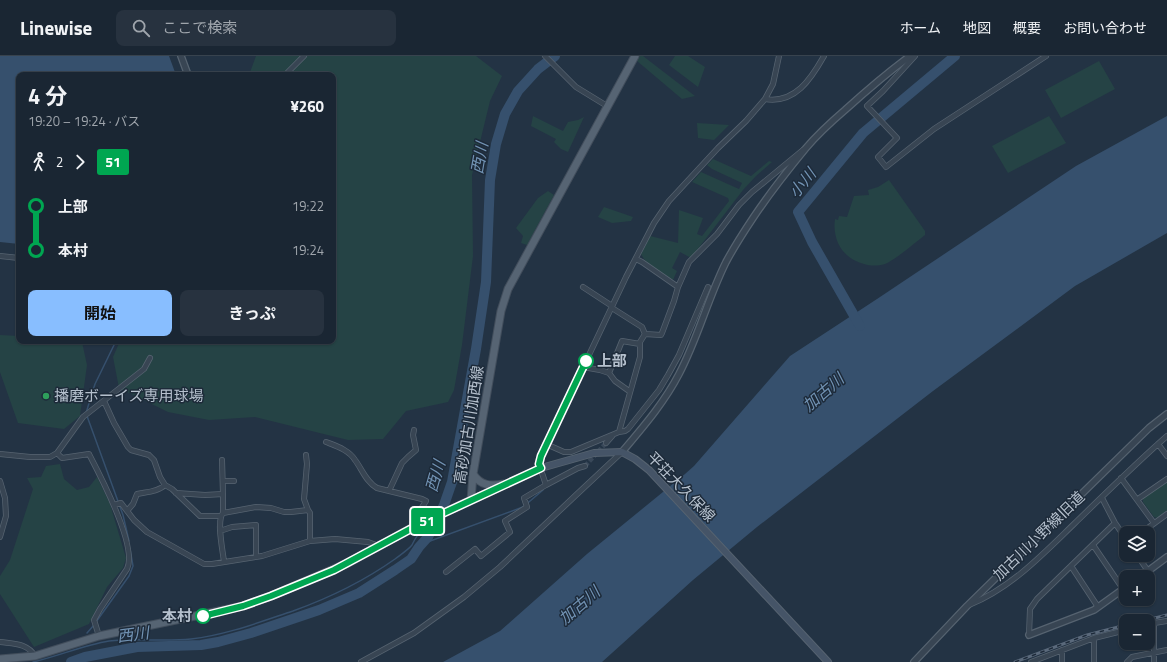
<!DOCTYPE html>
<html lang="ja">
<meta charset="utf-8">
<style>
:root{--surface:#1a2633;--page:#27323f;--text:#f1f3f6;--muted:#9fa5ac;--line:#38434e;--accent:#88beff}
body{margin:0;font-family:"Titillium Web","Noto Sans JP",sans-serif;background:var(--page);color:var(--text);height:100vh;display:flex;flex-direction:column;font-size:15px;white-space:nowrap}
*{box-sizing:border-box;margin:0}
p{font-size:13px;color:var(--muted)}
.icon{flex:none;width:22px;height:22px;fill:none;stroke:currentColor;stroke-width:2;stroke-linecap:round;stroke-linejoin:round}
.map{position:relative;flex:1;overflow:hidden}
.sheet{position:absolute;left:16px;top:16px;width:320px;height:272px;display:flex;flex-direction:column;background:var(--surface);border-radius:8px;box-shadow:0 1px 3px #0004,0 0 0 1px var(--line)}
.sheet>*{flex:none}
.badge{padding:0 8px;border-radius:3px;font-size:14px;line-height:26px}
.buttons{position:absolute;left:1119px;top:470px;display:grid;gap:8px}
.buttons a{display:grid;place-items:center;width:36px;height:36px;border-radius:8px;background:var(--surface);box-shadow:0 1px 3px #0004,0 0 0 1px var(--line);font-size:20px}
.map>.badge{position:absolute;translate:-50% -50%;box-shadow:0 0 0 2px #fff}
.legs{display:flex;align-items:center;gap:6px;height:44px;padding:0 12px;font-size:13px}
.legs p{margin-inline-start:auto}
.headline{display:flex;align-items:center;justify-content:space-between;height:68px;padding:0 12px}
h1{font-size:22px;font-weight:700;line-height:30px}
.cta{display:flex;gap:8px;margin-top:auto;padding:8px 12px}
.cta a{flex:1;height:46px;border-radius:8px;background:var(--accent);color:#111;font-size:16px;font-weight:700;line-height:46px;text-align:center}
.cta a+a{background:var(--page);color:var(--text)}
ul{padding:0 12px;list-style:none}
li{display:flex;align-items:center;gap:14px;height:44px;font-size:15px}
li i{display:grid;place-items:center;width:6px;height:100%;margin:0 5px;background:currentColor}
li i::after{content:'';width:10px;height:10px;margin:-5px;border:3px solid;border-radius:50%;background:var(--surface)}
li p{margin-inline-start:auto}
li:first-child i{background:linear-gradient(#0000 50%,currentColor 0)}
li:last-child i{background:linear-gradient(currentColor 50%,#0000 0)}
header{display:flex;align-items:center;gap:24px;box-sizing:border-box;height:56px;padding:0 20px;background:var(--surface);border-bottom:1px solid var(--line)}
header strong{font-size:19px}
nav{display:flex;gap:22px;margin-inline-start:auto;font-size:14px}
.search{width:280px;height:36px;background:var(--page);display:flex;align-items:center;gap:10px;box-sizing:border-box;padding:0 14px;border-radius:8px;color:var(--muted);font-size:15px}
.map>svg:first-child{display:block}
</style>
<header>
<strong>Linewise</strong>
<div class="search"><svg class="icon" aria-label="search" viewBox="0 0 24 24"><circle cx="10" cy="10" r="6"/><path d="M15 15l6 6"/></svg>ここで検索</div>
<nav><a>ホーム</a><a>地図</a><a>概要</a><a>お問い合わせ</a></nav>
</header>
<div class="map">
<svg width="1167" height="606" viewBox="0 0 1167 606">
<rect width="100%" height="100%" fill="#233344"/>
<path fill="#254345" d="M 256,0 L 476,0 L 502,20 L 490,45 L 472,119 L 473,200 L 462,289 L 454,334 L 448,346 L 406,355 L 383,383 L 348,384 L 255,361 L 209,364 L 168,356 L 119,332 L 113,301 L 120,285 L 333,285 L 333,19 L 249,19 Z
M 640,0 L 643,0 L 695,40 L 682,43 L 637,5 Z
M 675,0 L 688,0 L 705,11 L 698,31 L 669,9 Z
M 1099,5 L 1115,33 L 1061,62 L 1045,34 Z
M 533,60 L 563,75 L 568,66 L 578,64 L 584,61 L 568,96 L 561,93 L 554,86 L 556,83 L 531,70 Z
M 1049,60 L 1066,87 L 1008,117 L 992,90 Z
M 697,67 L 729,69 L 714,84 L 698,82 Z
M 713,103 L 751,120 L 769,105 L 772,106 L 756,120 L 743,134 L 691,202 L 680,196 L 672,212 L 677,215 L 673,224 C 663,218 646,210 641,198 L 650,180 L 678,187 L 679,154 L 703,162 L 697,178 L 702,180 L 729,145 L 728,142 L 692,126 L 701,116 L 739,133 L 742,127 L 712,113 L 707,109 Z
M 889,124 L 925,175 L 925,179 C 916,186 895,204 885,208 C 877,210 871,210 864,208 C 843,203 832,184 835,163 L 838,164 L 839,160 L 847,161 L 854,140 L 869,139 L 868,134 L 878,131 Z
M 548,135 L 554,139 L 527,189 L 521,187 L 523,180 L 516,172 L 538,142 Z
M 604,151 L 633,161 L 631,165 L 612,167 L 598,161 Z
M 0,279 L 19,280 L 19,285 L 82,286 L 87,309 L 80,360 L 64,373 L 18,367 L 0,316 Z
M 60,408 L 64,423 L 77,434 L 89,431 L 97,421 L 110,448 L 126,502 L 123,512 L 107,531 L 89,568 L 34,591 L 0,538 L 0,520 L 10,504 L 33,433 L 27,422 L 41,421 L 46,410 Z
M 1167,426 L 1167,456 L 1158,462 L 1154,461 L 1143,446 L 1143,442 Z"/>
<path fill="#36506d" d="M 0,0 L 169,0 L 176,19 L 19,19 L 19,188 L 0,186 Z
M 1167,60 L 1167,177 L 1075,230 L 933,335 L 757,471 L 693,524 L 602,606 L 443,606 L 500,575 L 587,498 L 685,418 L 694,410 L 790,300 L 877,243 L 1076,110 Z"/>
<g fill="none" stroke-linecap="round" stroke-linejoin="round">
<path stroke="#36506d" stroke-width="1.5" d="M 86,357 L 95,328 L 116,285
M 87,360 L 123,459 L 129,485
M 422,488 L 523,451 L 543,434
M 96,566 L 129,520 L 133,510 L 130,493
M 87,577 L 94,569
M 33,606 C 59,600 84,589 109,585 C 137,582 164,586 191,583 C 226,579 260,566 293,555 C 329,542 364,525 395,503 C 400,499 408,494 412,489 C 414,485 416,480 420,477 C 423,475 428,474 432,473"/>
<path stroke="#36506d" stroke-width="10" d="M 860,270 L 812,186 L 798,156 L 863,77 L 955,0
M 71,606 L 85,601 L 137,591 L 201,589 L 218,586 L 251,577 L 319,554 L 359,537 L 395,514 L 411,503 L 419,491 L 428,481 L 444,449 L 452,426 L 476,293 L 486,226 L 490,124 L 496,88 L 505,58 L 518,35 L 538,13 L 555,0"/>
<path stroke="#394859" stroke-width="4.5" stroke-dasharray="4.5 2" stroke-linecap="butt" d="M 585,410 L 606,387"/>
<defs>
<path id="minor" d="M 545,0 L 576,31 L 607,50
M 915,0 L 883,35 L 867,50 L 897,82 L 878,101 L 886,111 L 934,73 L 1046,0
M 285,19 L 304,0
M 765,43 C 795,48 811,23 824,0
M 0,200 L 19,202
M 636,203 L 642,206 L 678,231
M 583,231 L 612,250
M 612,252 L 642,271 L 645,278
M 583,311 L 600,314 L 609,317 L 615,325 L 629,335
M 609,317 L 622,285 L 640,288
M 104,345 L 114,367 L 128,391 L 131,394 L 149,399 L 154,404 L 160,421 L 165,429 L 172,433 L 200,460 L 220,460
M 619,376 L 625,375 L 628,373 L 659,334 L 668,319 L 679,299 L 708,231
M 326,386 C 336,390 349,394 355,404 C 362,413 366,426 377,432 L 422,443 L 426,445 L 412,467 L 414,471
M 606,387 L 613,379
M 546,388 L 564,396 L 571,396 L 619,376 L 640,301 L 640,286 L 645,278 L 661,279 L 662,277 L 674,245 L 678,231 L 689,206 L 717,178 L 739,149 L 752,136 L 803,94
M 1158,388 L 1167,400
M 57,397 L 62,402 L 89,398 C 100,419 138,491 127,513 L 100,553 L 94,564 L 99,580
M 0,398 L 30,401 L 50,401 L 57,397 L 83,361 L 144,313 L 150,302
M 306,399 L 307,408 L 304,443 L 308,454
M 222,404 L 223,438
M 1121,422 L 1154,467
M 0,425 L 5,442 L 6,460 L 0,481
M 223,425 L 234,425
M 546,429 L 578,412 L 585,410
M 389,435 L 402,407 L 408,401 L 416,394 L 413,379 L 414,374
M 176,437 L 205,439 L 223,438 L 223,457 C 216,465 223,495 224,506
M 1102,442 L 1115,467 L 1126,483
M 1138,443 L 1167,423
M 114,449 L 121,447 L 134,464 L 147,476 L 204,508 L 212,508 L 262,500 L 310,485 L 335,483 L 368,486 L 379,490
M 127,455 L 133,448 L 137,438 C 146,436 158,436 165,429
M 223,457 L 256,451 L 271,452 L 284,456 L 291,456 L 308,454 L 310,457 L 310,485
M 220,475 L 232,471 L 256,469 L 256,501
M 1141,477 L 1167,458
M 1093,489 L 1123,533
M 1137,499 L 1148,515
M 1071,510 L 1098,551
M 446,516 L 475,493 L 481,500 L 510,476 L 505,465 L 527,451 L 524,442 L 546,429 L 539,408 L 541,400 L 626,221 L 654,167 L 669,145 L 718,92 L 746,65 L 765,43 L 773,28 L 779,0
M 969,549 C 1011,532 1042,499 1074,468 C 1105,438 1135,408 1167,380
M 1148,568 L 1167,565
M 1029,579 L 1030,553 L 1037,543 L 1115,467
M 0,586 C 14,588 27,587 35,600
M 1062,594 L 1062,606
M 361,606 L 414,577 L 464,541 L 500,511 L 575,440 L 622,396
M 1031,606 L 1094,582 L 1126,574
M 1094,606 L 1094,582
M 1127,606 L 1132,601 L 1167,594
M 1154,606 L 1154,567"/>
<path id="tertiary" d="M 181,0 L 188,19
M 622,396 C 643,371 664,347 679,318 C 698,282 708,242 726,206 C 734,191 743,177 753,162 C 769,138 787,115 806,92 C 817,79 831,66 845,54 C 866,35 887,17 910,0
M 1140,521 L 1167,501
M 1029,579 L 1094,554 L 1126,531
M 914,606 L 967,550 L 1149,372 L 1167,358"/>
<path id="secondary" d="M 471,444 L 541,412 L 594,397 L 622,396 L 635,403 L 649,414 L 828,606"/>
<path id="primary" d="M 473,418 C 481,430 490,430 504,428
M 0,603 L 35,600 L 99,580 L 243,550 L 271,540 L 348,507 L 417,469 L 471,444 L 473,418 L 501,255 L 508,233 L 635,0"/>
</defs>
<use href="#minor" stroke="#566370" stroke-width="6"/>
<use href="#tertiary" stroke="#566370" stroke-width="8"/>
<use href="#secondary" stroke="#566370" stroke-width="8"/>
<use href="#primary" stroke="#424e5c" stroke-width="9"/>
<use href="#minor" stroke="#384553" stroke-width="4.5"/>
<use href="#tertiary" stroke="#384553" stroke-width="5.5"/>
<use href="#secondary" stroke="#455467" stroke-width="6"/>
<use href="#primary" stroke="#566473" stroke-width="7"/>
<defs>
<path id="rail" d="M 1143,565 L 1167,559
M 1015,606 L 1087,579 L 1126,569"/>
</defs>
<use href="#rail" stroke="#5a697b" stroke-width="3"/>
<use href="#rail" stroke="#1d2a39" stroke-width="1.5" stroke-dasharray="4.5" stroke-linecap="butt"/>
</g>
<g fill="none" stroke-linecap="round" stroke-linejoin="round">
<defs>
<path id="line-1" d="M 203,560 L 243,550 L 271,540 L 334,514 L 418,469 L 541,412 L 539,408 L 541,400 L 586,305"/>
</defs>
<use href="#line-1" stroke="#fff" stroke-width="9"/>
<use href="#line-1" stroke="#00a651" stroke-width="6"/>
</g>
<g fill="#fff" stroke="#00a651" stroke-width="2">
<circle cx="586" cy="305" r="7"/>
<circle cx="203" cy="560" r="7"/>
</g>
<circle fill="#2e9e5b" stroke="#1d2a39" stroke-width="1.5" cx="46" cy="340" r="4"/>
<g text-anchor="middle" stroke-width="3" stroke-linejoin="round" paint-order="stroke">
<g font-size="15" font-weight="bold" fill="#b5c0cd" stroke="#1d2a39" text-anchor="start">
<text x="597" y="310">上部</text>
<text x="192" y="565" text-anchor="end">本村</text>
</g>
<g font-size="15" fill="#b5c0cd" stroke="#1d2a39" text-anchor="start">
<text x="54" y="345">播磨ボーイズ専用球場</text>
</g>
<g font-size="15" fill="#b5c0cd" stroke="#1d2a39">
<text transform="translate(469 369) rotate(-81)" y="5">高砂加古川加西線</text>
<text transform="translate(681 431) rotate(46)" y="5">平荘大久保線</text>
<text transform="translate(1039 480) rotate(-44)" y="5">加古川小野線旧道</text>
</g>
<g font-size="16" font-style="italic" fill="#7293b4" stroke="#1d2a39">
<text transform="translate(479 102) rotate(-80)" y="6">西川</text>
<text transform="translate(802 127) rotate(-50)" y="6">小川</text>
<text transform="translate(823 336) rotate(-41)" y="6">加古川</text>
<text transform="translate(435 420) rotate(-74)" y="6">西川</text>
<text transform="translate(579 549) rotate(-41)" y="6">加古川</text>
<text transform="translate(133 578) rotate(-7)" y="6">西川</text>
</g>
</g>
</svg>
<div class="buttons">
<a><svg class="icon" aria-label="layers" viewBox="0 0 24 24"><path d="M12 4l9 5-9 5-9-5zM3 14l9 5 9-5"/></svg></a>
<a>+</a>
<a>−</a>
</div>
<b class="badge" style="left:427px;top:465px;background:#00a651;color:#fff">51</b>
<section class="sheet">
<div class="headline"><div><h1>4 分</h1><p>19:20 – 19:24 · バス</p></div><b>¥260</b></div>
<div class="legs"><svg class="icon" aria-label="walk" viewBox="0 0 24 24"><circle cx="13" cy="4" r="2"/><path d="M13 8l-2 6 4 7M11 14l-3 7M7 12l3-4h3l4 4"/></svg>2<svg class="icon" aria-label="forward" viewBox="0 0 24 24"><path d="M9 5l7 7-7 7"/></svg><b class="badge" style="background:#00a651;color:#fff">51</b></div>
<ul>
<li><i style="color:#00a651"></i><b>上部</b><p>19:22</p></li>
<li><i style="color:#00a651"></i><b>本村</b><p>19:24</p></li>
</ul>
<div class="cta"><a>開始</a><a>きっぷ</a></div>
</section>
</div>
